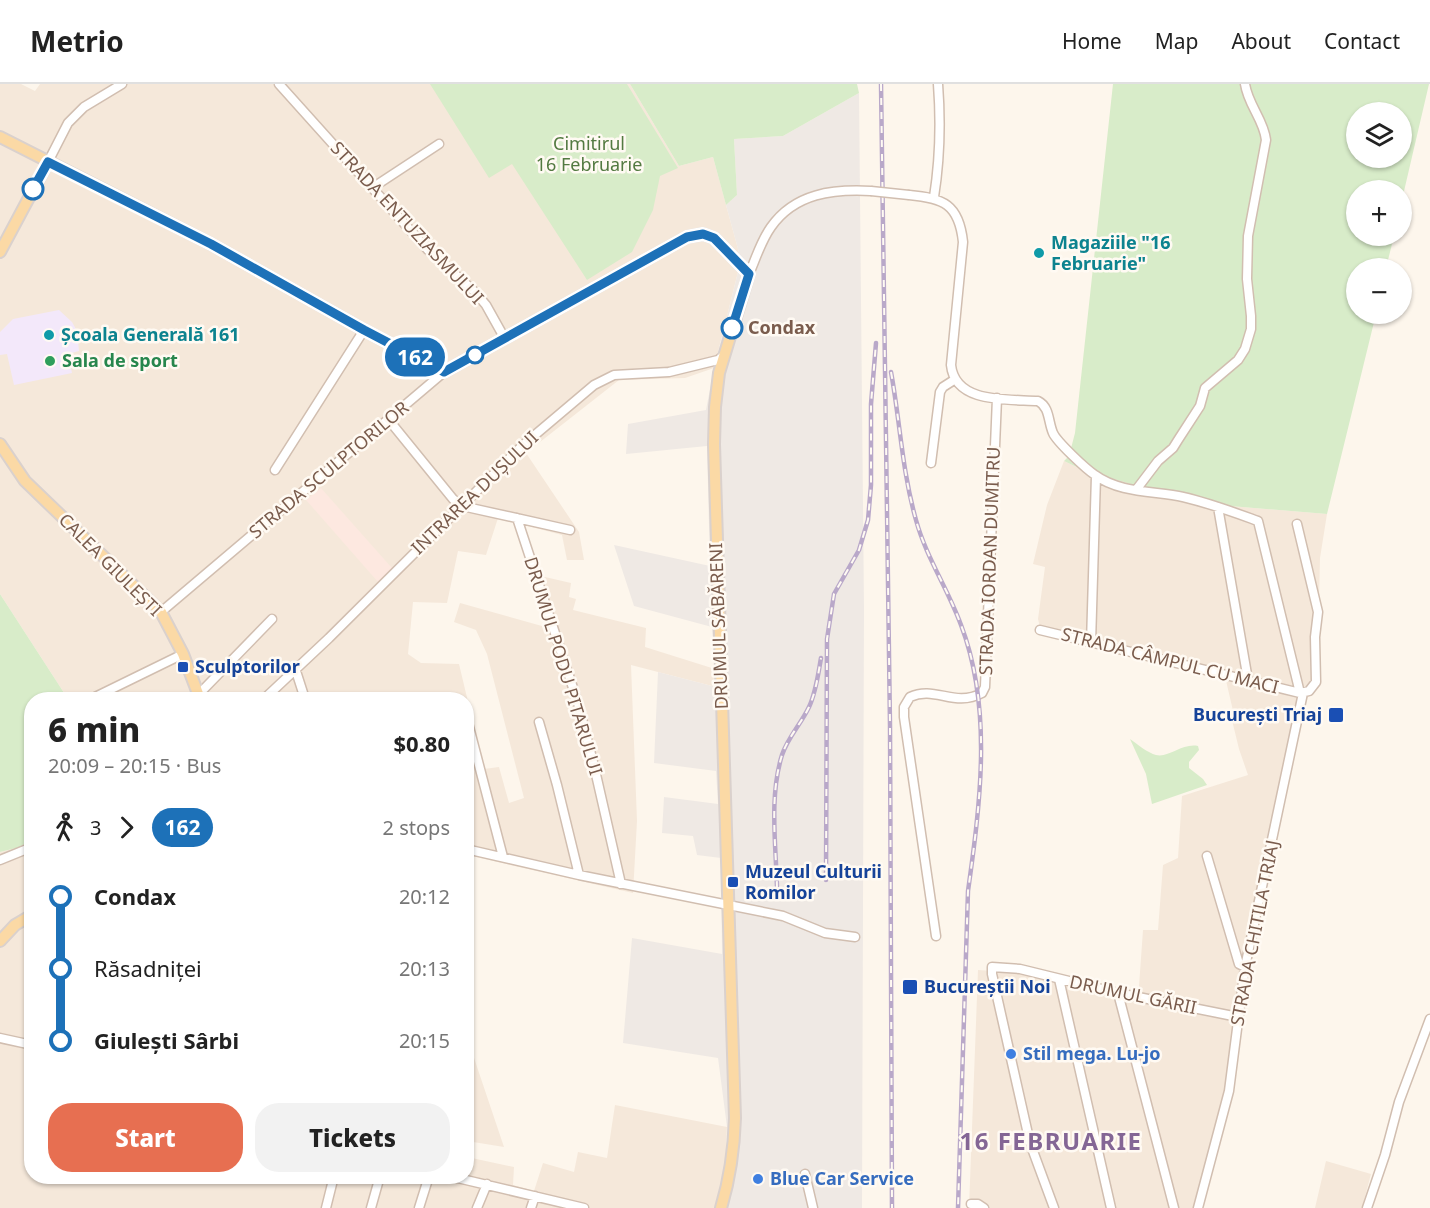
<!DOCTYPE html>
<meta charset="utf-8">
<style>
:root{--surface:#fff;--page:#f2f2f2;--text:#222;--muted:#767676;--line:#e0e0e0;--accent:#e76f51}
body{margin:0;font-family:"Noto Sans",sans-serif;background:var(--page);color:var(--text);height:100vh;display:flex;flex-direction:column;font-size:22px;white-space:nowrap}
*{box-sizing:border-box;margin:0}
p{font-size:20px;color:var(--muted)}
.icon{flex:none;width:33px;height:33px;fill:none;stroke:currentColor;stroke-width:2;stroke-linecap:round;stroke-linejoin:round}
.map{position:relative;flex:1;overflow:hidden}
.details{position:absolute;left:24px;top:608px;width:450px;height:492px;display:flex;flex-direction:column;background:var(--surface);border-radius:24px;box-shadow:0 2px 4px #0004}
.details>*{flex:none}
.badge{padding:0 12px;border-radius:20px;font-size:21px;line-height:39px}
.fabs{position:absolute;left:1346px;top:18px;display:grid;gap:12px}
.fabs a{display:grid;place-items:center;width:66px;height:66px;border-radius:50%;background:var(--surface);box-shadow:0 2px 4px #0004;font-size:30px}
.map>.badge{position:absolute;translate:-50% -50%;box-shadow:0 0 0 3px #fff}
.legs{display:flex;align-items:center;gap:9px;height:66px;padding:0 24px;font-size:20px}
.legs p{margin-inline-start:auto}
.head{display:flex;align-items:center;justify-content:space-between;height:102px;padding:0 24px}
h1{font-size:33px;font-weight:800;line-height:45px}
.cta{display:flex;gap:12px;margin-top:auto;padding:12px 24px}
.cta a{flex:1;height:69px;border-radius:24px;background:var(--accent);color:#fff;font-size:24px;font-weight:800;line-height:69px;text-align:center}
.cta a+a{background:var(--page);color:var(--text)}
ul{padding:0 24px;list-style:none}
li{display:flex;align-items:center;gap:21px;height:72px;font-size:22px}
li i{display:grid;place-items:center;width:9px;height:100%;margin:0 8px;background:currentColor}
li i::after{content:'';width:15px;height:15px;margin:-8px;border:4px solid;border-radius:50%;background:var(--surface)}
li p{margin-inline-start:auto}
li:first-child i{background:linear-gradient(#0000 50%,currentColor 0)}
li:last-child i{background:linear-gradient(currentColor 50%,#0000 0)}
header{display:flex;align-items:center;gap:36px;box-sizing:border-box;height:84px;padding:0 30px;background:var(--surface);border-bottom:2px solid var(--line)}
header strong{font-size:28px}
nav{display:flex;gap:33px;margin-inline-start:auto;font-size:21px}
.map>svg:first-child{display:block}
</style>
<header>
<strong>Metrio</strong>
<nav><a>Home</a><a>Map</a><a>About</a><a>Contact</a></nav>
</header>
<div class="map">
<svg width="1430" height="1124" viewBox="0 0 1430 1124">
<rect width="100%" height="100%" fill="#fdf6ec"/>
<path fill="#f5e8da" d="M 0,0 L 21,0 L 35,7 L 40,0 L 630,0 L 679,82 L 713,73 L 741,176 L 714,284 L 685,294 L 619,296 L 526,369 L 579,448 L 584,476 L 567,476 L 562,451 L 498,434 L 486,471 L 458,467 L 447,519 L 413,518 L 408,570 L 421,579 L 459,580 L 484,685 L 499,683 L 509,719 L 524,714 L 487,570 L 476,546 L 454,538 L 460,519 L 549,544 L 532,490 L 571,499 L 569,513 L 576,515 L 573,526 L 646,544 L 645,563 L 715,585 L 716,603 L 631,581 L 637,737 L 633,809 L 467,771 L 466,615 L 68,615 L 0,510 Z
M 1064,377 L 1083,386 L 1230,422 L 1327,430 L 1320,474 L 1317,601 L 1316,606 L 1306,615 L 1249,881 L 1226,1031 L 1202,1124 L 969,1124 L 978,886 L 1027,889 L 1138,916 L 1143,846 L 1158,846 L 1163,781 L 1178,774 L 1182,712 L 1248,691 L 1239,665 L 1231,632 L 1234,631 L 1224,588 L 1040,543 L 1038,535 L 1045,483 L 1033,480 L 1047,421 Z
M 31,755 L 32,1092 L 466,1092 L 467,1073 L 514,1083 L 513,1101 L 534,1107 L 543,1079 L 574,1088 L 578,1068 L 607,1074 L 615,1021 L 727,1043 L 725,1086 L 716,1124 L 0,1124 L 0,768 L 20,763 Z
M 466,964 L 471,965 L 504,1063 L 467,1057 Z
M 1326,1077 L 1371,1090 L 1362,1124 L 1315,1124 Z"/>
<path fill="#fde8e0" d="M 321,404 L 392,484 L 378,498 L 306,416 Z"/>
<path fill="#efe9e4" d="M 859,9 L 864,525 L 862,1124 L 716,1124 L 725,1086 L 727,1043 L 718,974 L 623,959 L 632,854 L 722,870 L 721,774 L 697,771 L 693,752 L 662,749 L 664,713 L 718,720 L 716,687 L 654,679 L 658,588 L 716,603 L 712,543 L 634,522 L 614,461 L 710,482 L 707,362 L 626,370 L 628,340 L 706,326 L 714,284 L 741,176 L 726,121 L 737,111 L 734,55 L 783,52 Z"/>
<path fill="#f3e8fa" d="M 59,226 L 72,238 L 77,247 L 79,267 L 68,270 L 72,289 L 14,301 L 7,270 L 0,271 L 0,248 L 13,235 Z"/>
<path fill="#d8ecc9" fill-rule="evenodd" d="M 430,0 L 627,0 L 678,84 L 660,92 L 653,126 L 632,168 L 587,196 L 512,80 L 489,94 Z
M 630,0 L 857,0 L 859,9 L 783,52 L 734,55 L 737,111 L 726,121 L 713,73 L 679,82 Z
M 1113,0 L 1429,0 L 1401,120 L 1401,106 L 1356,106 L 1356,152 L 1394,152 L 1386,184 L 1356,184 L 1356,230 L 1376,230 L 1327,430 L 1230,422 L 1138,402 L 1083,386 L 1064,377 L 1069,372 L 1075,349 ZM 1356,28 L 1401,28 L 1401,74 L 1356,74 Z
M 0,510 L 68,615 L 32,615 L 31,755 L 20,763 L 0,768 Z
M 1130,655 C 1137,660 1148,669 1156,671 C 1169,674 1182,659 1198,662 L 1199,666 L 1189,678 L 1189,684 L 1203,695 L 1207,701 L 1152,720 L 1146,690 Z"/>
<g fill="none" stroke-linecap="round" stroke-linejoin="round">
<defs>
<path id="minor" d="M 279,0 L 428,166 L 475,208 L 486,221 L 505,255
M 48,78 L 68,39 L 84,23 L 122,0
M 372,104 L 439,60
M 909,111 C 943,114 959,120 963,158 L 951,281 C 955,320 1008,315 1038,317 C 1050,323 1048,338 1053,349 C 1057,358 1086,385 1095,391 C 1119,409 1155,407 1183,413 C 1209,419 1233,428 1258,437 L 1300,609
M 934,113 C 940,75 941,39 938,0
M 749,190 C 756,174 761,157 771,143 C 795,109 833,105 871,107
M 388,335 L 453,415 L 462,422 L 570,446
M 931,379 L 940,308 L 943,303 L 954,296
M 275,386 L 364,246
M 1136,406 L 1158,377 L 1173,364 L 1178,356 L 1200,322 L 1205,304 L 1238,276 L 1245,265 L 1251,245 L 1251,232 L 1247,195 L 1248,152 L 1266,56 C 1264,36 1248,21 1245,0
M 1218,423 L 1248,596
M 517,434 L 578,619 L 595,686 L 621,800
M 161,528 L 444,288
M 1040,546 L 1300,609 L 1309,607 L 1316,598 L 1315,553 L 1318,528 L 1297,440
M 1091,559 L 1096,392
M 295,584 L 305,615
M 198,611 L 272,535
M 91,615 L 183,570
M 264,615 L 329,554 L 523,361 L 594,301 L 614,291 L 669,288 L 718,276 L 723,272
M 539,638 L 557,701 L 579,791
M 468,639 L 503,773
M 466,765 L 579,791 L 783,832 L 825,849 L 855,853
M 1207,772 L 1239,880 L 1245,883
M 0,776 L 32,763
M 936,852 L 904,633 L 904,623 L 910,613 C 935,601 954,624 982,609 L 985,603 L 997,314
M 1059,895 L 1111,1124
M 1118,909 L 1174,1124
M 0,954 L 32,961
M 466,988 L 467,988
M 805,1090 L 813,1124
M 449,1092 L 584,1124
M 971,1120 L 978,1120 L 984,1124
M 326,1124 L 334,1092
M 371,1124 L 380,1092
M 419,1124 L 429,1092
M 477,1124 L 487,1100
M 531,1124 L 535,1112
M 1054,1124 L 1030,1059 L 992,890 L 992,883 L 1020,885 L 1118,909 L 1238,933
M 1198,1124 L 1229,1007 L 1245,883 L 1303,609
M 1367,1124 L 1385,1071 L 1399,1018 L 1430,935"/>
<path id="major" d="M 0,53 L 211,160 L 364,246 L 444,288 L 687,153 L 703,150 L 714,154 L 749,190 L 719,289 L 715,323 L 714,360 L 735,1034 C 734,1066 730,1094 721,1124
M 0,168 L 48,78
M 0,360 L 25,397 L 161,528 L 183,570 L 200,615
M 0,857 L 15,841 L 32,831"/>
</defs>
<use href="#minor" stroke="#d1beb0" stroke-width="11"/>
<use href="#major" stroke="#dad1cd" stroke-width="14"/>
<use href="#minor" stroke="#fff" stroke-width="8"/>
<use href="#major" stroke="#fbd9a5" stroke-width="10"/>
<defs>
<path id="rail" d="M 881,0 L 890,641 L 892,1124
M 891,288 C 900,337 902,387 916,436 C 926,473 948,505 961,541 C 993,625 980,721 968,807 L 958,1124
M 826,796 L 827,555 L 834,510 L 859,466 L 868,436 L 871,401 L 871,320 L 876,259
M 777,804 C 776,761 769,713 782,671 C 788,653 801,640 809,623 C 816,608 818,591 821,574"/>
</defs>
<use href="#rail" stroke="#b9a8c9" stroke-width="4.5"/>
<use href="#rail" stroke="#fffaf3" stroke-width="2" stroke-dasharray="7" stroke-linecap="butt"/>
<defs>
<path id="minor-bridge" d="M 871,107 L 909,111"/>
</defs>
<use href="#minor-bridge" stroke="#d1beb0" stroke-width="11" stroke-linecap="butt"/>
<use href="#minor-bridge" stroke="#fff" stroke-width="8"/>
</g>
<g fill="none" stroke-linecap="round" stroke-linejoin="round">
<defs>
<path id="line-1" d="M 33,105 L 48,78 L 211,160 L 364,246 L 444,288 L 687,153 L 703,150 L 714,154 L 749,190 L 732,244"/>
</defs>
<use href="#line-1" stroke="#fff" stroke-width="14"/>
<use href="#line-1" stroke="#1d71b8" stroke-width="9"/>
</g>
<g fill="#fff" stroke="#1d71b8" stroke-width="3">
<circle cx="33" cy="105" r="10"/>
<circle cx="732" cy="244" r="10"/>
<circle cx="475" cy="271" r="8"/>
</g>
<g fill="#0f9aa8" stroke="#fffaf3" stroke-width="2">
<circle cx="1039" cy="169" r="6"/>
<circle cx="49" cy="251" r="6"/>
</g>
<circle fill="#2e9e5b" stroke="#fffaf3" stroke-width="2" cx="50" cy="277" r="6"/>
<g fill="#1a4fb4" stroke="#fffaf3" stroke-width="2">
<rect x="177" y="577" width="12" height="12" rx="3"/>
<rect x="1328" y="623" width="16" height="16" rx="3"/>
<rect x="727" y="792" width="12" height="12" rx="3"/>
<rect x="902" y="895" width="16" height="16" rx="3"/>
</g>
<g fill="#3f7fe0" stroke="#fffaf3" stroke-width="2">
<circle cx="1011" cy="970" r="6"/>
<circle cx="758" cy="1095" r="6"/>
</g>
<g text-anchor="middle" stroke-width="5" stroke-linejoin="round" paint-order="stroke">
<g font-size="18" fill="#537a41" stroke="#fffaf3">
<text x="589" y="66">Cimitirul<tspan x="589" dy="21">16 Februarie</tspan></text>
</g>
<g font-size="18" fill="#7a5c4d" stroke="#fffaf3">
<text transform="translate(407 139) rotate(47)" y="6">STRADA ENTUZIASMULUI</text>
<text transform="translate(329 386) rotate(-40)" y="6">STRADA SCULPTORILOR</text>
<text transform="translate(475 409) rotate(-44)" y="6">INTRAREA DUȘULUI</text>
<text transform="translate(990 477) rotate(-88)" y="6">STRADA IORDAN DUMITRU</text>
<text transform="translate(110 481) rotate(45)" y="6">CALEA GIULEȘTI</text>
<text transform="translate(719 542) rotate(-92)" y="6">DRUMUL SĂBĂRENI</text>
<text transform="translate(1170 577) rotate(14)" y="6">STRADA CÂMPUL CU MACI</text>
<text transform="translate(563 582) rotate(73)" y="6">DRUMUL PODU PITARULUI</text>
<text transform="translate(1255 849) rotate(-79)" y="6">STRADA CHITILA TRIAJ</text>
<text transform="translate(1133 911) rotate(12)" y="6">DRUMUL GĂRII</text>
</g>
<g font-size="18" font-weight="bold" fill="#0d838f" stroke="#fffaf3" text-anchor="start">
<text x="1051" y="165">Magaziile "16<tspan x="1051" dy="21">Februarie"</tspan></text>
<text x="61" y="257">Școala Generală 161</text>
</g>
<g font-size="18" font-weight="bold" fill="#7a5c4d" stroke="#fffaf3" text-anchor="start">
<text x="748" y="250">Condax</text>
</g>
<g font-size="18" font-weight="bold" fill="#27864d" stroke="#fffaf3" text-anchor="start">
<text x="62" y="283">Sala de sport</text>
</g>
<g font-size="18" font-weight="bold" fill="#164399" stroke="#fffaf3" text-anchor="start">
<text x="195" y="589">Sculptorilor</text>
<text x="1322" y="637" text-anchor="end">București Triaj</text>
<text x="745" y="794">Muzeul Culturii<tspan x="745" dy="21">Romilor</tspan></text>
<text x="924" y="909">Bucureștii Noi</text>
</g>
<g font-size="18" font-weight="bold" fill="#366cbe" stroke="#fffaf3" text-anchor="start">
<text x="1023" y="976">Stil mega. Lu-jo</text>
<text x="770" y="1101">Blue Car Service</text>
</g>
<g font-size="24" font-weight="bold" letter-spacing="1.5" fill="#846695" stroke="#fffaf3">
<text x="1051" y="1066">16 FEBRUARIE</text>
</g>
</g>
</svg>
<div class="fabs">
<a><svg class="icon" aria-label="layers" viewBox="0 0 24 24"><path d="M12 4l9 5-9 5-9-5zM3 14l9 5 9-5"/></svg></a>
<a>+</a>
<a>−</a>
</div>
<b class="badge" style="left:415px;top:273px;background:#1d71b8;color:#fff">162</b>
<section class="details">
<div class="head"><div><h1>6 min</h1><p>20:09 – 20:15 · Bus</p></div><b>$0.80</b></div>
<div class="legs"><svg class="icon" aria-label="walk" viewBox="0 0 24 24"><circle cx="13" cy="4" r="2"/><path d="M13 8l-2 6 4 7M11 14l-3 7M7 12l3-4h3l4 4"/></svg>3<svg class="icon" aria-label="forward" viewBox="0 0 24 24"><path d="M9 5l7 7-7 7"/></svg><b class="badge" style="background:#1d71b8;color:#fff">162</b><p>2 stops</p></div>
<ul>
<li><i style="color:#1d71b8"></i><b>Condax</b><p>20:12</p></li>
<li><i style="color:#1d71b8"></i><span>Răsadniței</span><p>20:13</p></li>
<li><i style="color:#1d71b8"></i><b>Giulești Sârbi</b><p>20:15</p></li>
</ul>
<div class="cta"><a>Start</a><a>Tickets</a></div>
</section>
</div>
